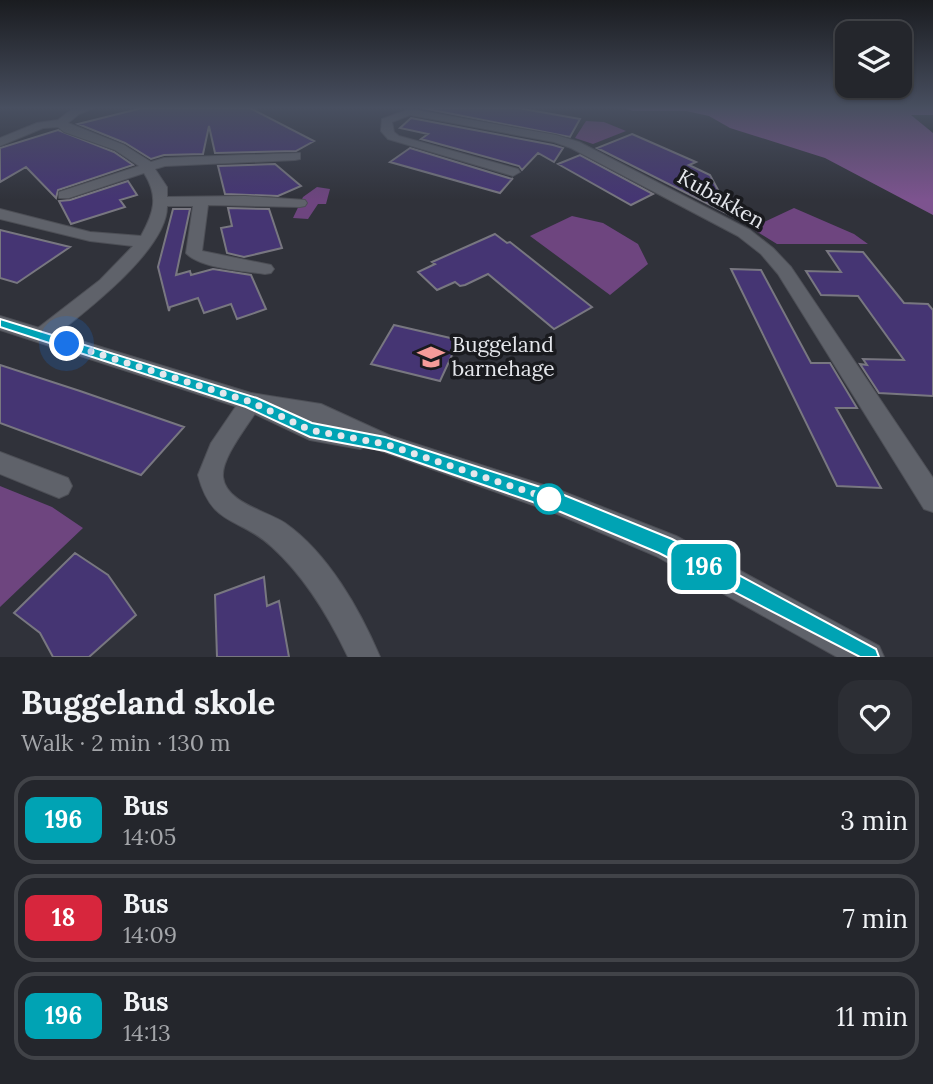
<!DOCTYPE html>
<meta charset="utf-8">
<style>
:root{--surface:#24262c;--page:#2c2e34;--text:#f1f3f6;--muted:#a3a5a9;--line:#414348}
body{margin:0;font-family:Lora,serif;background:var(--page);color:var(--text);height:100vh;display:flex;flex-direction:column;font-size:26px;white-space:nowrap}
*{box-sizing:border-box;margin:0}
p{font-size:23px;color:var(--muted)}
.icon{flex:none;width:38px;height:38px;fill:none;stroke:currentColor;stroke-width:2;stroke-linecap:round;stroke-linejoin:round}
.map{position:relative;height:657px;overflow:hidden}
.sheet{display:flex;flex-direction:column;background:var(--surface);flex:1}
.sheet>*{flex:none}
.badge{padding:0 14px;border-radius:10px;font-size:24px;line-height:46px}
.tools{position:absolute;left:835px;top:21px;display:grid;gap:14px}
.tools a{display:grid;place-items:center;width:77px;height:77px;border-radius:14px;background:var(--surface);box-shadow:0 2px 5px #0004,0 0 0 2px var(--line);font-size:35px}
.you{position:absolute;width:35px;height:35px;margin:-18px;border:5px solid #fff;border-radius:50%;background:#1a73e8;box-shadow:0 0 0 10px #1a73e833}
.map>.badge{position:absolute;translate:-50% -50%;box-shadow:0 0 0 4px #fff}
.round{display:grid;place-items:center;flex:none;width:74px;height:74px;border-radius:21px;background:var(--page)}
.summary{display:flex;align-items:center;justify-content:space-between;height:119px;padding:0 21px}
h1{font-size:33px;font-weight:700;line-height:52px}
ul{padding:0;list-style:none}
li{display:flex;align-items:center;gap:21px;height:88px;margin:0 14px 10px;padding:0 7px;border:4px solid var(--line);border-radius:21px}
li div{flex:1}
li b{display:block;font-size:26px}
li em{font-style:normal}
li .badge{min-width:77px;font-weight:700;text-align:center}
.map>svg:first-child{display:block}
</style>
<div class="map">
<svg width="933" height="657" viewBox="0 0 933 657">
<rect width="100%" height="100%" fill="#30323a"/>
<path fill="#6e457f" d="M 586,121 L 604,122 L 626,131 L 593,144 L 575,138 Z
M 317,187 L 330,189 L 326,204 L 318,204 L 308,219 L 293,218 L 303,197 Z
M 794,208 L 854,234 L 868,244 L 777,244 L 751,228 Z
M 572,216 L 603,223 L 638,244 L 648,264 L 610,295 L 530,236 Z
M 0,486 L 52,507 L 83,528 L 0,607 Z"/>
<path fill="#7d538f" d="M 623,108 L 933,108 L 933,115 L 911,115 L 933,133 L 933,215 L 825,158 L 730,128 L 709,116 L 686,111 L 633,111 Z"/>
<path fill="#453573" stroke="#787780" stroke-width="2" d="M 142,108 L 250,108 L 314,141 L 296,151 L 215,153 L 209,126 L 203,154 L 164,155 L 151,159 L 125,143 L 78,124 Z
M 422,108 L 518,108 L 580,119 L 570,137 Z
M 411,118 L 553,145 L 563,148 L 554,162 L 538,153 L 522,170 L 519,166 L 421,139 L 428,134 L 400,128 Z
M 58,130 L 114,152 L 133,165 L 58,190 L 56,198 L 26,167 L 0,182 L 0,148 Z
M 632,134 L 696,162 L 689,165 L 710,175 L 732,216 L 597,148 Z
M 410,148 L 512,179 L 513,178 L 500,193 L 390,162 Z
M 580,155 L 653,194 L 631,205 L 558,164 Z
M 275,164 L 301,186 L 278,196 L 225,194 L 218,166 Z
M 128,181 L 137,195 L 120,200 L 125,207 L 71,224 L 59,201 L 70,200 Z
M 228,208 L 269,209 L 282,248 L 244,257 L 227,253 L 221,228 L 232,226 Z
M 173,209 L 190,209 L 176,275 L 190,271 L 191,275 L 213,269 L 251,275 L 266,309 L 237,319 L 231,304 L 204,313 L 198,298 L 170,307 L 169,311 L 158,267 Z
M 0,230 L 70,247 L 17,283 L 0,278 Z
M 495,234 L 507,243 L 510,242 L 592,307 L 554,329 L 488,274 L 465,285 L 460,286 L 455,282 L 437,290 L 418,272 L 435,264 L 432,262 Z
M 827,251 L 863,252 L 904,303 L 928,304 L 933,310 L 933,396 L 879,393 L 860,364 L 867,365 L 863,359 L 904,360 L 858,296 L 821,295 L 806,271 L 841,272 Z
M 731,269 L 761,270 L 811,363 L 830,363 L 857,408 L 836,408 L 881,488 L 837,486 Z
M 394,325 L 459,340 L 440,381 L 371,364 Z
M 0,365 L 80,391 L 184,427 L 141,475 L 0,423 Z
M 75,553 L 108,575 L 136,615 L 89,657 L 53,657 L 40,633 L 14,613 Z
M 264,577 L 267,606 L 279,601 L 289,657 L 217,657 L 215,595 Z"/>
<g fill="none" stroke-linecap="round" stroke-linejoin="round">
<defs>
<path id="minor" d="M 94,108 L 79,114 L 68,123 L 124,145 L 151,162 L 164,158 L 300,153 L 300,159 L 295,160 L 165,166 L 155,169 L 167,187 L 167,197 L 245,196 L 305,200 L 307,203 L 305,206 L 300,207 L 208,205 L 202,251 L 271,265 L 274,269 L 271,273 L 265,274 C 244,271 199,268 186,253 L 193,206 L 167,206 C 168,250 81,315 48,341 L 34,341 L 31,336 L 34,331 L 100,280 L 133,246 L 90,241 L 0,219 L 0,209 L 90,232 L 141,236 C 154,212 159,197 144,173 L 69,198 L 59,198 L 59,192 L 139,166 L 115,150 L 64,132 L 58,127 L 43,128 L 0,146 L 0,138 L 37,123 L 58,120 L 71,110 Z
M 410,109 L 556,135 L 579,142 L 750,230 L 773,248 L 791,267 L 933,478 L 933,512 L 924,509 L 778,274 L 761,254 L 738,236 L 571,148 L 554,142 L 410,115 L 392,122 L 394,132 L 399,136 L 518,169 L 520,172 L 513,176 L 388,139 L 381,131 L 382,119 Z
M 251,393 L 259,396 L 262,402 C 252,421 221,456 223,477 C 226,503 267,511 285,523 C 328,553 360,610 380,657 L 348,657 C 329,617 305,577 272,547 C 239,516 212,528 198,475 L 211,443 L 243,396 Z
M 0,452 L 68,478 L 72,486 L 68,494 L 59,498 L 0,474 Z"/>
<path id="tertiary" d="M 0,316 L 251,393 L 321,404 L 391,436 L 559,490 L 676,536 L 879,646 L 884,657 L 837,657 L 656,556 L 555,513 L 367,446 L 360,449 L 310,440 L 244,409 L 0,330 Z"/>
</defs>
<use href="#minor" stroke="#4d4f56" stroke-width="2"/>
<use href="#tertiary" stroke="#4d4f56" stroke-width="2"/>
<use href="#minor" fill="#5f626a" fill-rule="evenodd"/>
<use href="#tertiary" fill="#5f626a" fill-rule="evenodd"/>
</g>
<linearGradient id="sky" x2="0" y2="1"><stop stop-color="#1a1c20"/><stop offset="0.54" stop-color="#484f60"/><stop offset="1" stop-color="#484f60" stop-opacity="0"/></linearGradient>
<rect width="933" height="200" fill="url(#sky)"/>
<path fill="#00a3b4" stroke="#fff" stroke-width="2" d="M 0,319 L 257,398 L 312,423 L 385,437 L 559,493 L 672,539 L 876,649 L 879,657 L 860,657 L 659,553 L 556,510 L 385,451 L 310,437 L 246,407 L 0,327 Z"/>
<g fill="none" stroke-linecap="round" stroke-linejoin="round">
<path stroke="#e5e7ec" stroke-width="7" stroke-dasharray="0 12.6" d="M 67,344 L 251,402 L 310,430 L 385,444 L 559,502 L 549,499"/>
</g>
<defs>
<symbol id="school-bare" viewBox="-9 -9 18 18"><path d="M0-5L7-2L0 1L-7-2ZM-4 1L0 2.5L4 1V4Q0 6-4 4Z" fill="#f59b99" stroke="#191a1e" stroke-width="2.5" paint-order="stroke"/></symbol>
</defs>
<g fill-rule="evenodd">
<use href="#school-bare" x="412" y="338" width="38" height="38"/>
</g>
<circle fill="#fff" stroke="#00a3b4" stroke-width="3.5" cx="549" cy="499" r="14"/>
<g text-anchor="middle" stroke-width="7" stroke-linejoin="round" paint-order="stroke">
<g font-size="21" fill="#e5e7ec" stroke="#191a1e">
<text transform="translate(721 199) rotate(30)" y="7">Kubakken</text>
</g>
<g font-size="21" fill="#e5e7ec" stroke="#191a1e" text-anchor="start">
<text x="452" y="352">Buggeland<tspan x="452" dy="24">barnehage</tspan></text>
</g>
</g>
</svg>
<div class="tools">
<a><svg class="icon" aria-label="layers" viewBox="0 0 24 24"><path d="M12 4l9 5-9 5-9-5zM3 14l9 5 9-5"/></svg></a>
</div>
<div class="you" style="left:67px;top:344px"></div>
<b class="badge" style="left:704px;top:567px;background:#00a3b4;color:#fff">196</b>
</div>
<section class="sheet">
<div class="summary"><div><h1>Buggeland skole</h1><p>Walk · 2 min · 130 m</p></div><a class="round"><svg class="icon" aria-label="heart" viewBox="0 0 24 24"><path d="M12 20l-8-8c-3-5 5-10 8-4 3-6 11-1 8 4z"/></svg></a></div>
<ul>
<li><span class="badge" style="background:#00a3b4;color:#fff">196</span><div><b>Bus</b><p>14:05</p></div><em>3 min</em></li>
<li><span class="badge" style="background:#d7263d;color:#fff">18</span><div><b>Bus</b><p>14:09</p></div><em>7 min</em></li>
<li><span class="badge" style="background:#00a3b4;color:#fff">196</span><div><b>Bus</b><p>14:13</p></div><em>11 min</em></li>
</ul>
</section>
